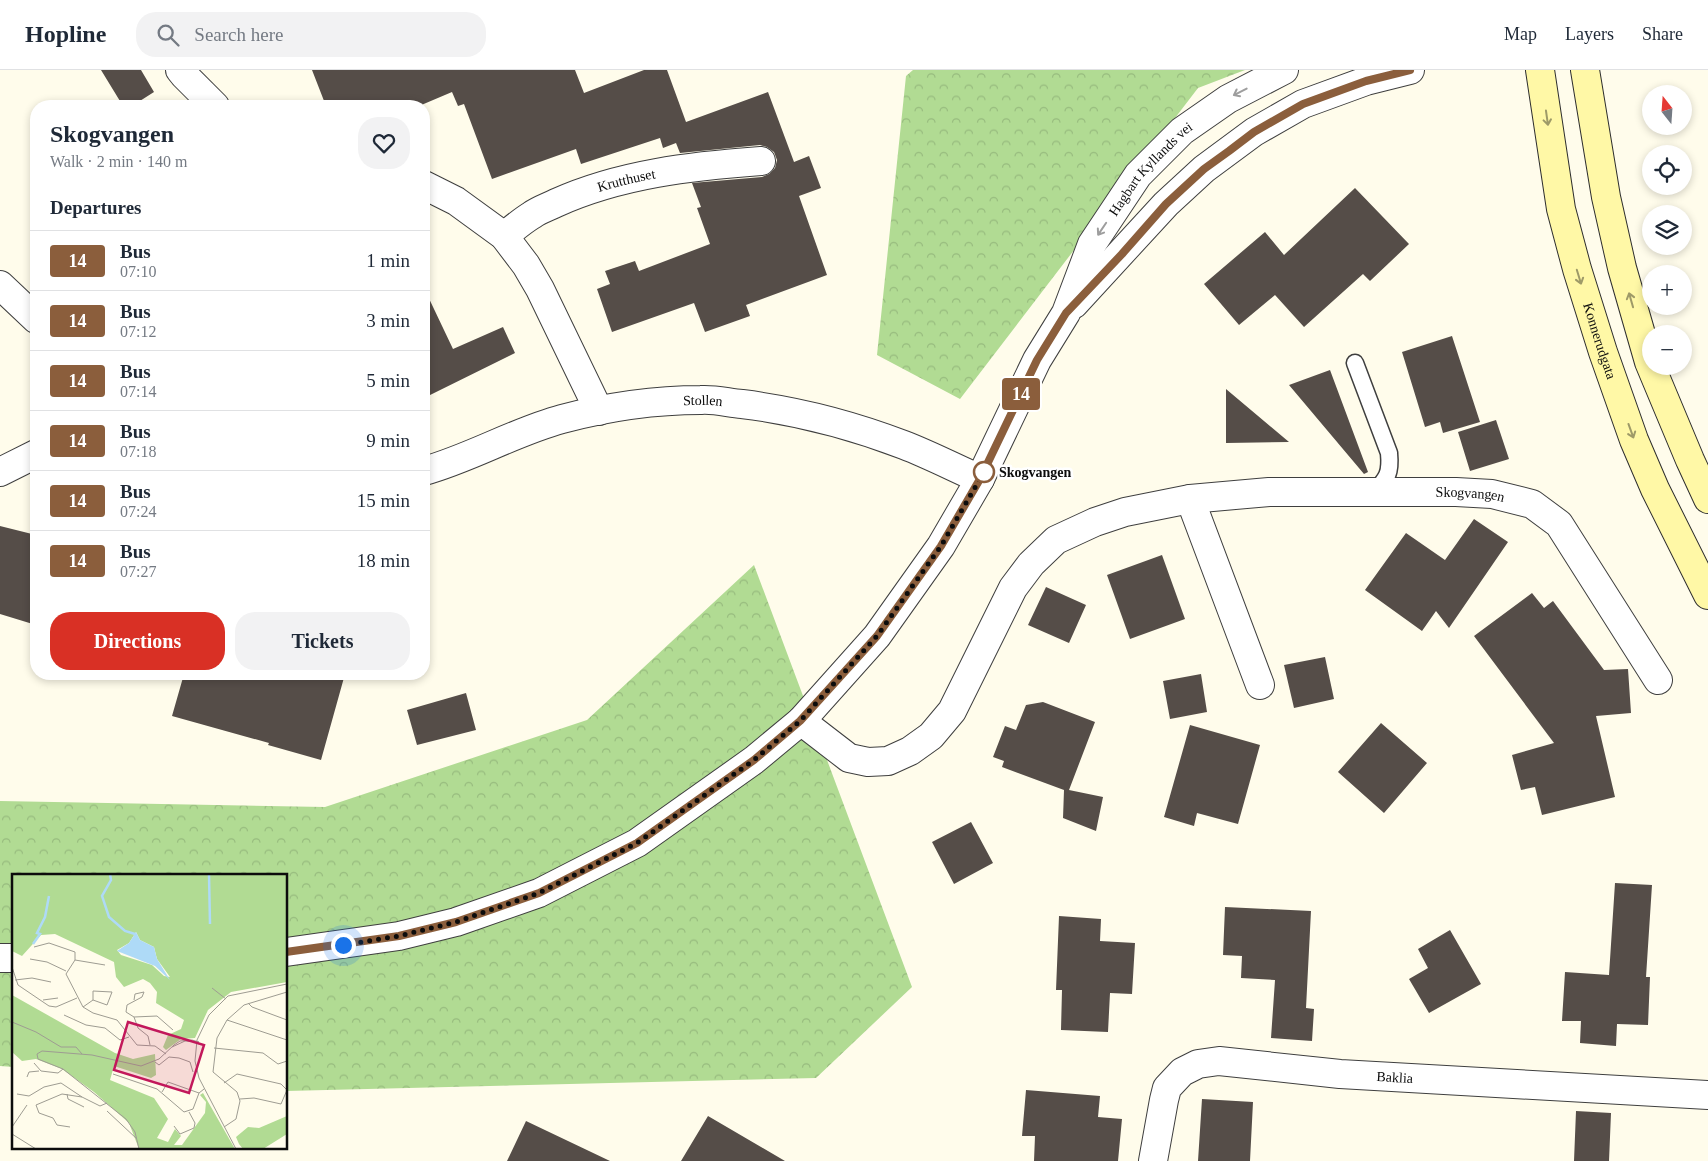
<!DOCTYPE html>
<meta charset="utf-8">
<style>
:root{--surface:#fff;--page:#f2f2f3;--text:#1f2937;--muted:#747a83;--line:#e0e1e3;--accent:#d93025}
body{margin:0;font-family:Georgia,serif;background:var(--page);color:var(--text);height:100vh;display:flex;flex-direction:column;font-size:19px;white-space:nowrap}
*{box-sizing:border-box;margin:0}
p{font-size:16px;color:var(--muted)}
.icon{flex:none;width:28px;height:28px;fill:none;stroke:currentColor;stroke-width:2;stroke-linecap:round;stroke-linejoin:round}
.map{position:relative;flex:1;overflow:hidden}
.panel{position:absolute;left:30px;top:30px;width:400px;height:580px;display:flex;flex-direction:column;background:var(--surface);border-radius:20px;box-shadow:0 2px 8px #0003}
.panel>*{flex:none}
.badge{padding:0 10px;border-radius:4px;font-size:18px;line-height:32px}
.needle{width:32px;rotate:343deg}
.controls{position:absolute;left:1642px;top:15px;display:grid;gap:10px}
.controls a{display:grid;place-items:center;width:50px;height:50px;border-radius:50%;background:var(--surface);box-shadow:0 2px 8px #0003;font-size:25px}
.you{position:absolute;width:25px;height:25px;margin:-12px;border:4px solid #fff;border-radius:50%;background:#1a73e8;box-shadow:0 0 0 8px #1a73e833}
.map>.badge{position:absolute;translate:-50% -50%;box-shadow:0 0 0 2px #fff}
h2{padding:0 20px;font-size:19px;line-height:45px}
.round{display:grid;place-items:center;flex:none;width:52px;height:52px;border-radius:20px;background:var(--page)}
.overview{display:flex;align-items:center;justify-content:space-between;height:85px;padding:0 20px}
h1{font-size:24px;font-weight:700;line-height:38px}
.primary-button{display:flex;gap:10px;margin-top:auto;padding:10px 20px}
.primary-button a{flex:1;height:58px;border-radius:20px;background:var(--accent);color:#fff;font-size:20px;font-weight:700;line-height:58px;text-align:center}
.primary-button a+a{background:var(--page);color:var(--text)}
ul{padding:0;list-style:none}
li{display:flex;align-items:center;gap:15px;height:60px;padding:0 20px;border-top:1px solid var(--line)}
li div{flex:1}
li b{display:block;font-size:19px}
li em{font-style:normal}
li .badge{min-width:55px;font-weight:700;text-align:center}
header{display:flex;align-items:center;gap:30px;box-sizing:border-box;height:70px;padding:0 25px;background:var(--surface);border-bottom:1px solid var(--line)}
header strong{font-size:24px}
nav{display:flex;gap:28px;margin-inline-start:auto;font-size:18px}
.search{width:350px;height:45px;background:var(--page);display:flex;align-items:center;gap:12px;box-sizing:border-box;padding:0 18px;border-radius:20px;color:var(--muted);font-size:19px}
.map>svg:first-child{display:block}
</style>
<header>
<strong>Hopline</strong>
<div class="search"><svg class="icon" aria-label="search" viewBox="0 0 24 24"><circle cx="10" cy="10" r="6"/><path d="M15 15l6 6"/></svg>Search here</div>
<nav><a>Map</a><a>Layers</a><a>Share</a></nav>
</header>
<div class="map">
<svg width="1708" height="1091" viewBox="0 0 1708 1091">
<defs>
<pattern id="forest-crowns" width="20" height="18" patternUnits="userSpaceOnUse" patternTransform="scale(1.25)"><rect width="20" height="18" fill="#b1db93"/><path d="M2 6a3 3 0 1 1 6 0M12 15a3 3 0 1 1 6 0" fill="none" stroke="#97bb7e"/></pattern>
</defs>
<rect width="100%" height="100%" fill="#fffceb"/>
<path fill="url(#forest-crowns)" d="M 913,0 L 1245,0 L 1198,18 L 960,329 L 877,285 L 906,6 Z
M 754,495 L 912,917 L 816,1008 L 286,1021 L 286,805 L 14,805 L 14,997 L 0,996 L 0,731 L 325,737 L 587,650 Z"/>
<path fill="#554d48" d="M 101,0 L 141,0 L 154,22 L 132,36 L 123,36 Z
M 312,0 L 575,0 L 584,23 L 644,0 L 667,0 L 686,52 L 768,22 L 794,92 L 809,86 L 821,118 L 799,126 L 827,205 L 746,235 L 750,246 L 705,262 L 694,233 L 612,262 L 597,219 L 610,214 L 605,201 L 635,191 L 639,201 L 710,174 L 697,138 L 701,137 L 692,113 L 762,107 L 769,104 L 775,98 L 777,90 L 774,82 L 767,77 L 760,75 L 680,83 L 676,73 L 663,78 L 660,68 L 581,94 L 576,79 L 492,109 L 464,34 L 458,36 L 452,22 L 419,36 L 326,36 Z
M 1355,118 L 1409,174 L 1370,211 L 1363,204 L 1304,257 L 1275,225 L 1239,255 L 1204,214 L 1265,162 L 1284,185 Z
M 424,218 L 453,279 L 503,257 L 515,283 L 424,328 Z
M 1452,266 L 1480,352 L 1443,363 L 1440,352 L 1425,357 L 1402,282 Z
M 1330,300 L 1368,402 L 1364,404 L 1289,315 Z
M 1226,319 L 1289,372 L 1226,373 Z
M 1496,350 L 1509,389 L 1470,401 L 1458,362 Z
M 1474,449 L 1508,472 L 1449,558 L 1436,541 L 1422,561 L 1365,520 L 1406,463 L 1445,490 Z
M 0,456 L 36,465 L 36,555 L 0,544 Z
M 1162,485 L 1185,549 L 1130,569 L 1107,505 Z
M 1046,517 L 1086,535 L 1069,573 L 1028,555 Z
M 1532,523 L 1544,538 L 1553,531 L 1604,600 L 1628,599 L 1631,643 L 1596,646 L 1615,727 L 1542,745 L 1535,717 L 1521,720 L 1512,685 L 1554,673 L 1474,566 Z
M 1325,587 L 1334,629 L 1294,638 L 1284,595 Z
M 184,604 L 345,604 L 321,690 L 268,675 L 269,673 L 172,646 Z
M 1201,604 L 1207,642 L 1170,649 L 1163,611 Z
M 466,623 L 476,660 L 417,675 L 407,640 Z
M 1043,632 L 1095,652 L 1069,720 L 1103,727 L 1096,761 L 1063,748 L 1064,720 L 1002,697 L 1004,691 L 993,687 L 1005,656 L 1016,660 L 1026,635 Z
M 1381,653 L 1427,693 L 1384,743 L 1338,702 Z
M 1190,655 L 1260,675 L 1238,754 L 1197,743 L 1194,756 L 1164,747 Z
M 971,752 L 993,793 L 954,814 L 932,772 Z
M 1615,813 L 1652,815 L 1646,907 L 1650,907 L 1648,955 L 1617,954 L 1616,976 L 1580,973 L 1581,951 L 1562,951 L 1565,902 L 1609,905 Z
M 1225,837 L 1311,841 L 1306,938 L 1314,939 L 1312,971 L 1271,968 L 1275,910 L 1241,908 L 1242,886 L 1223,885 Z
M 1059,846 L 1101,849 L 1100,871 L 1135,873 L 1132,924 L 1110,923 L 1108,962 L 1061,960 L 1062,920 L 1056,920 Z
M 1450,860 L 1481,914 L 1429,943 L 1409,909 L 1428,898 L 1418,879 Z
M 1026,1020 L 1100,1026 L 1098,1047 L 1122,1049 L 1118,1091 L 1034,1091 L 1035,1066 L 1022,1066 Z
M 1202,1029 L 1253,1032 L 1250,1091 L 1198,1091 Z
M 1576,1041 L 1611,1043 L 1609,1091 L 1574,1091 Z
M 708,1046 L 785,1091 L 681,1091 Z
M 526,1051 L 610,1091 L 507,1091 Z"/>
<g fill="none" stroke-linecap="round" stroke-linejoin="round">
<defs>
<path id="lane" d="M 1355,293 L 1389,383 C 1391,404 1387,408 1374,423"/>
<g id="street">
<path d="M 180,0 L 184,5 L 215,36"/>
<path d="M 424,115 L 456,131 L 504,166 L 526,195 L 540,219 L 599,341"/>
<path id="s1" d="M 504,166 C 513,159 522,151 532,145 C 539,140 548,137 556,133 C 620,104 692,96 761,91"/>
<path d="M 0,215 L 36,249"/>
<path d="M 1074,234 L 1166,134 L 1204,99 L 1254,62 L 1303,34 L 1366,11 L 1410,0"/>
<path id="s2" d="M 424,401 C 471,388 514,362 562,349 C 607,337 655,330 701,330 C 715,329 729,333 742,334 C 798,341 852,355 904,375 C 930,385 955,398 980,409"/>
<path d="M 0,402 L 36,384"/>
<path d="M 1190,429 L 1260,615"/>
<path id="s3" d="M 801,651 L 849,688 L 868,692 L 888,691 L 910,681 L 931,666 L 952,641 L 1013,518 L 1031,494 L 1056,470 L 1095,452 L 1125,442 L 1190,429 L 1269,422 L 1456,422 L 1492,424 L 1532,434 L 1559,454 L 1658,610"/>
<path id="s4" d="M 286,882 L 399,866 L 456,852 L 539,823 L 637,773 L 754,690 L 801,651 L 877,566 L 941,476 L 980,409 L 1037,290 L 1066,243 L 1092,174 L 1138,105 L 1182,61 L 1228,29 L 1284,0"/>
<path d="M 0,888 L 14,888"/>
<path id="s5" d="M 1153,1091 L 1164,1030 L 1167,1018 L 1182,1002 L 1198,994 L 1219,991 L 1340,1004 L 1708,1025"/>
</g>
<g id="secondary">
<path id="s6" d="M 1540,0 L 1561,139 L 1577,199 L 1603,282 L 1634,370 L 1655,419 L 1708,525"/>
<path d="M 1585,0 L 1606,127 L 1622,198 L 1649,292 L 1690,390 L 1708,429"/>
</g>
</defs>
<use href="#lane" stroke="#3f3f3f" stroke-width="19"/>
<use href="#street" stroke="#3f3f3f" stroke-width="30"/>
<use href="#secondary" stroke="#2e2e2e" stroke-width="30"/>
<use href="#lane" stroke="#fff" stroke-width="16"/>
<use href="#street" stroke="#fff" stroke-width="28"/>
<use href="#secondary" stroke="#fff8a6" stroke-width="28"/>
</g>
<defs><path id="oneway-shaft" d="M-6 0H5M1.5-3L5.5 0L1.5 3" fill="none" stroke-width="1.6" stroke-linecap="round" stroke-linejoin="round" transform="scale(1.25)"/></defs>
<g stroke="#9e9e9e">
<use href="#oneway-shaft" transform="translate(1240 22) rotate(153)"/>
<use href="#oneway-shaft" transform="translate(1102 159) rotate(124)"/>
</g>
<g stroke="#9e9a68">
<use href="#oneway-shaft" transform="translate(1547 48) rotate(82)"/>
<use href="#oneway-shaft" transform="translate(1579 207) rotate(73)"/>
<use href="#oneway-shaft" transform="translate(1631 230) rotate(-106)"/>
<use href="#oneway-shaft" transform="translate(1631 361) rotate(70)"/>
</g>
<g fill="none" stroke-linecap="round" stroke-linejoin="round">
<defs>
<path id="line" d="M 286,882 L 399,866 L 456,852 L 539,823 L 637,773 L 754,690 L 800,651 L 877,566 L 941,476 L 980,409 L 1037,290 L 1066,243 L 1122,184 L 1166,134 L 1204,99 L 1229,81 L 1254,62 L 1303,34 L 1366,11 L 1410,0"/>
</defs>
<use href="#line" stroke="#fff" stroke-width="11"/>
<use href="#line" stroke="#8b5e3c" stroke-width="8"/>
<path stroke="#0c0c0c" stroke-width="5" stroke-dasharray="0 9" d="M 343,875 L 399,866 L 456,852 L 539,823 L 637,773 L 754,690 L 800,651 L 877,566 L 941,476 L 984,402"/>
</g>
<circle fill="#fff" stroke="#8b5e3c" stroke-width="2.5" cx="984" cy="402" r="10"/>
<g text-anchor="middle" stroke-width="5" stroke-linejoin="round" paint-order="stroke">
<g font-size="14" fill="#0c0c0c" stroke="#fff">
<text dy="5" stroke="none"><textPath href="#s4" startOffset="1234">Hagbart Kyllands vei</textPath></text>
<text dy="5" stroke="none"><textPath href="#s1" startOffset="136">Krutthuset</textPath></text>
<text dy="5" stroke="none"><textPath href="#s6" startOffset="278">Konnerudgata</textPath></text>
<text dy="5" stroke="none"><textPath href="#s2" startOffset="290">Stollen</textPath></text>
<text dy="5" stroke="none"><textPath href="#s3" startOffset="806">Skogvangen</textPath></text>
<text dy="5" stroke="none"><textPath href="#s5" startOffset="312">Baklia</textPath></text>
</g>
<g font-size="14" font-weight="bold" fill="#0c0c0c" stroke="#fff" text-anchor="start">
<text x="999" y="407">Skogvangen</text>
</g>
</g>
<g transform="translate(12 804)">
<rect width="275" height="275" fill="#fffceb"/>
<path d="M 0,0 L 275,0 L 275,108 L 219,118 L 196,136 L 183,164 L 169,165 L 154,176 L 151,173 L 156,161 L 169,155 L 172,146 L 144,129 L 145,118 L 138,109 L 131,105 L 112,113 L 104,103 L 102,88 L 43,60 L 29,61 L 10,82 L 0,77 ZM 124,58 L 128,66 L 142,73 L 145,85 L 158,103 L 152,102 L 140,91 L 109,81 L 105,76 L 117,69 ZM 0,121 L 103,179 L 121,185 L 143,180 L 144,201 L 139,204 L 102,192 L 98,206 L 142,224 L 156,245 L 145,264 L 156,268 L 163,255 L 169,262 L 162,271 L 170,271 L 193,239 L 194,228 L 188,221 L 191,219 L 223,275 L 127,275 L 117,249 L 82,218 L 50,195 L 24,185 L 10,187 L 0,178 ZM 275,242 L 275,260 L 251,275 L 231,275 L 227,270 L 224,263 L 236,253 L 247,254 Z" fill="#b1db93" fill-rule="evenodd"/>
<path d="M 124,58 L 128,66 L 142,73 L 145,85 L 158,106 L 143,92 L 105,77 L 117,69 Z" fill="#aedaf7"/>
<path fill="none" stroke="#aedaf7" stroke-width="2.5" d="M 98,0 L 99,6 L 90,22 L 97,43 L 113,57 L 123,60M 197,0 L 198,50M 21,70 L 28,60 L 25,59 L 33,43 L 37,22"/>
<path fill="none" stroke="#9e9c92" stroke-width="1" d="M 22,73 L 37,69 L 63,78 L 63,86 L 54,100 L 71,133 L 81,139 L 105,146 L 125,171 L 143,172 L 154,180M 18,85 L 35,88 L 54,97M 63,86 L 93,91M 0,93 L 6,111 L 37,132 L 44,133 L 65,124M 3,106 L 20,104 L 39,108M 200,114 L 214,125M 31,126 L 46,124M 122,126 L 123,120 L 132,118 L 130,123 L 115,131 L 114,138 L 122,143 L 145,142 L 161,156M 236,129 L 240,133 L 275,146M 71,133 L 81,126 L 81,117 L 100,118 L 95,131 L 81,126M 52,141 L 74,151 L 93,154 L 108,166 L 117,163M 122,143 L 126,154 L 136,162 L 138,171M 215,146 L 275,166M 0,148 L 24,158 L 49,173 L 64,173 L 70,180M 202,174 L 251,179 L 266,190 L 275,187M 143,188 L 147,191 L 157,183 L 167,184 L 178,188 L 181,198M 22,189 L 29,197 L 46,199 L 51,195M 101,200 L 145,215 L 172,238 L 181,235 L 187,219 L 192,215M 15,203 L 17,198 L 27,197M 212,209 L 225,200 L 269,210 L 275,216 L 269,230 L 242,224 L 228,225M 150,218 L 156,208 L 187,219M 5,220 L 17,222 L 32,213 L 49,209 L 70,223M 55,220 L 56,225 L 72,233M 95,237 L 125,265M 162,252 L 168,260 L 182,254 L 183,249 L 177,238M 0,253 L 15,231M 58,253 L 45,251 L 41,244 L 27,239 L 24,231 L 50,220 L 70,223 L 88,232 L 95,229M 212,253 L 224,245 L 228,227 L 225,218 L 201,198 L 205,164 L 215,146 L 232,131 L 275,118M 0,260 L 24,275M 127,275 L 123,258 L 114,245 L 51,195 L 26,185 L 25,180 L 30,177 L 80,181 L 129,192 L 147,185 L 162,171 L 168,167 L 180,166 L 187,168 L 173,167 L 160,173M 224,275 L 187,204 L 183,187 L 185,166 L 197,141 L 216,122 L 275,110"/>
<path fill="#c2185b" fill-opacity="0.15" stroke="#c2185b" stroke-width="2.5" d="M 116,148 L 192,171 L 177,219 L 102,196 Z"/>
<rect width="275" height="275" fill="none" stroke="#0c0c0c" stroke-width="2.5"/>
</g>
</svg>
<div class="controls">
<a><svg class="needle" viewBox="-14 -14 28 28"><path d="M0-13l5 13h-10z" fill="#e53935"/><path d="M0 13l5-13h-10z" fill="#747a83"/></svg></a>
<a><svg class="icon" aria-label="locate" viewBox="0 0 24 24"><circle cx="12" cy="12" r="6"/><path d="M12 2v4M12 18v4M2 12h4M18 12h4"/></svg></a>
<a><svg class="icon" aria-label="layers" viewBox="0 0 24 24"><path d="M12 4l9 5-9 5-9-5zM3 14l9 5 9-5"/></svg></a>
<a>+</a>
<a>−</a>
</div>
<div class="you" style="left:343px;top:875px"></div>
<b class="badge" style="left:1021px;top:324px;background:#8b5e3c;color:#fff">14</b>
<section class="panel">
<div class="overview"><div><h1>Skogvangen</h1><p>Walk · 2 min · 140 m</p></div><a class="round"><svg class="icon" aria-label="heart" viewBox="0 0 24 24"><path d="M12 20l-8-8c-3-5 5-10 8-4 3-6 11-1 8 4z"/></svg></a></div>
<h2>Departures</h2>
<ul>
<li><span class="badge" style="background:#8b5e3c;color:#fff">14</span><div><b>Bus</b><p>07:10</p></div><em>1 min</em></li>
<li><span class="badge" style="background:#8b5e3c;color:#fff">14</span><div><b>Bus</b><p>07:12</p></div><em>3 min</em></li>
<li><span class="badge" style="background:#8b5e3c;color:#fff">14</span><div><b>Bus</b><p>07:14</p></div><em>5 min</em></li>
<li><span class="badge" style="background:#8b5e3c;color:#fff">14</span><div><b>Bus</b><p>07:18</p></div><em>9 min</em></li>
<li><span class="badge" style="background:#8b5e3c;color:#fff">14</span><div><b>Bus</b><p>07:24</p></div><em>15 min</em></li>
<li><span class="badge" style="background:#8b5e3c;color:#fff">14</span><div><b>Bus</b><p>07:27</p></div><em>18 min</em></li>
</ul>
<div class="primary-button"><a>Directions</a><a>Tickets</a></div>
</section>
</div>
